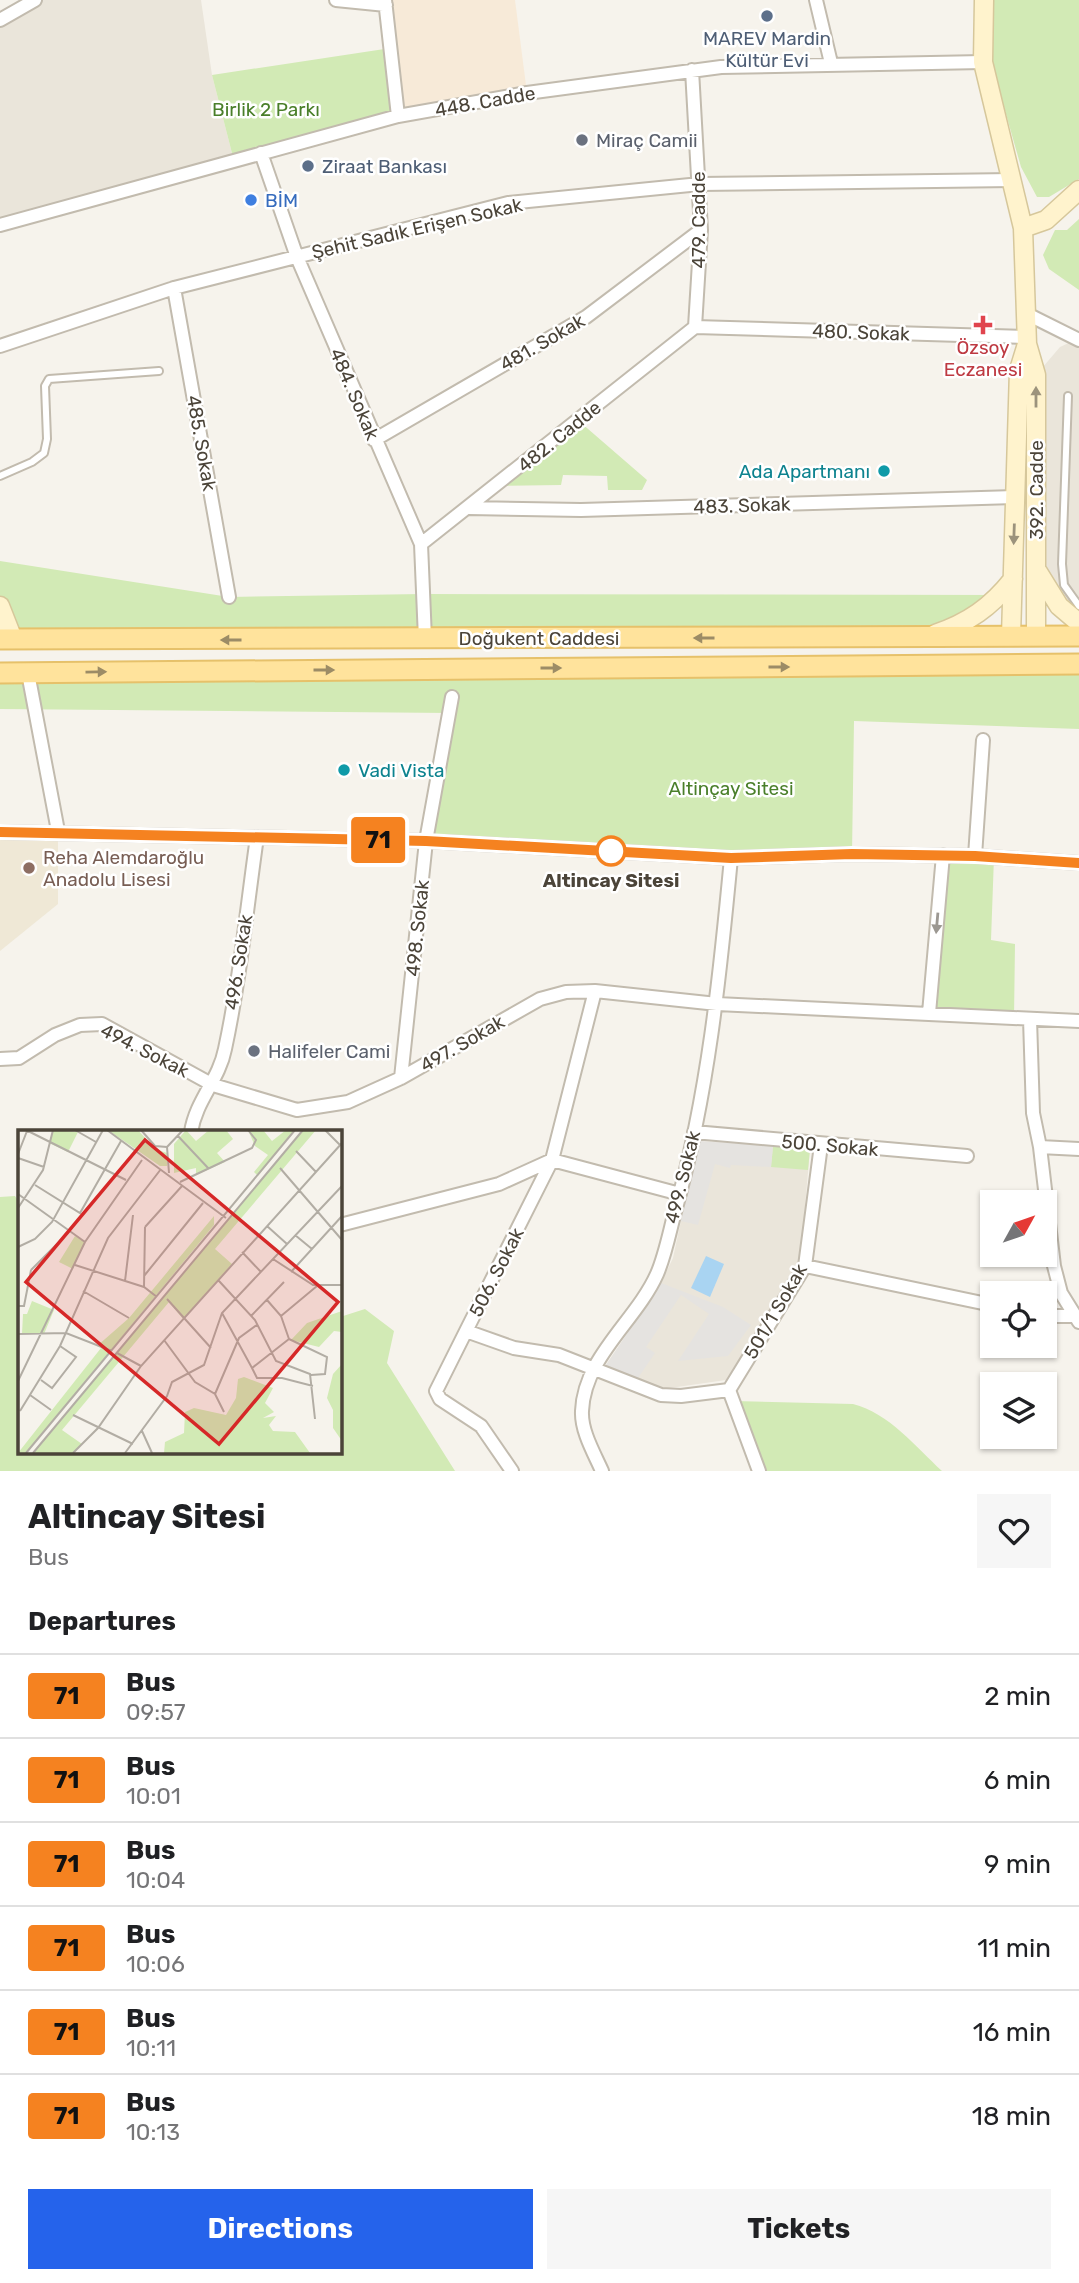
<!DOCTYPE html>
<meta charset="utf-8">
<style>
:root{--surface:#fff;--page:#f6f6f6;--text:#202124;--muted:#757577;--line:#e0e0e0;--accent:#2563eb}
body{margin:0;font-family:Rubik,sans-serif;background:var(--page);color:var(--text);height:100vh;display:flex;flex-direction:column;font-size:26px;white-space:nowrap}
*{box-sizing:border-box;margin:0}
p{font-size:23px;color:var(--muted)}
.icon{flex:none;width:38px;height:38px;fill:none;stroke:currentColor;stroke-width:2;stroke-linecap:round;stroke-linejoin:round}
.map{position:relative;height:1471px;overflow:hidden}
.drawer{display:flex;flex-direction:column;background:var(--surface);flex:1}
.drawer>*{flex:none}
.badge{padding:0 14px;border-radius:5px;font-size:24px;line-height:46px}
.needle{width:46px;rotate:50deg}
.fabs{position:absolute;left:980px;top:1190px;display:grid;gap:14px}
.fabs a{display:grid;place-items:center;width:77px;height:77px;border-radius:0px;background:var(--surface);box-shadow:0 2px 5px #0004;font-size:35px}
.map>.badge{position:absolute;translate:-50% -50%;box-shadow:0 0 0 4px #fff}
h2{padding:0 28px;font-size:26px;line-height:63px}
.round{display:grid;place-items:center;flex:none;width:74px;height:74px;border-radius:0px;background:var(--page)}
.headline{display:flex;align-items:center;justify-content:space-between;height:119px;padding:0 28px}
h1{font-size:33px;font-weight:700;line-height:52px}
.button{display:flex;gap:14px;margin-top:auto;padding:14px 28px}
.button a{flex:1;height:80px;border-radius:0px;background:var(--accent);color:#fff;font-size:28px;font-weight:700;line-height:80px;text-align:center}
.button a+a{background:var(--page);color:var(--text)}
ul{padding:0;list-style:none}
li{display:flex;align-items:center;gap:21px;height:84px;padding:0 28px;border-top:2px solid var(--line)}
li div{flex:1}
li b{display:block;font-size:26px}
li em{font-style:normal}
li .badge{min-width:77px;font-weight:700;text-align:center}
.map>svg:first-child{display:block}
</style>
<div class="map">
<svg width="1079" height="1471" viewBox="0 0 1079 1471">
<rect width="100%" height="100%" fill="#f6f3ec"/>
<path fill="#eae5da" d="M 35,0 L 201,0 L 212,75 L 234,161 L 0,225 L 0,20 Z
M 1077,339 L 1079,340 L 1079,623 L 1036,570 L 1036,375 L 1060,347 Z
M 698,1141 L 810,1149 L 800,1265 L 726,1380 L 663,1389 L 606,1365 L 656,1293 L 673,1258 Z"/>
<path fill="#f7ead8" d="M 385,0 L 515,0 L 527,93 L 398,116 Z"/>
<path fill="#efe8d6" d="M 58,831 L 58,904 L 0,951 L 0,832 Z"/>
<path fill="#d2eab5" d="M 991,0 L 1079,0 L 1079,179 L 1049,197 L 1037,197 L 1021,167 L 993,68 Z
M 391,48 L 398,116 L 234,161 L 212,75 Z
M 1079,219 L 1079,290 L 1049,269 L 1043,255 L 1055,230 L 1067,230 Z
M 580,422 L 647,480 L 642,490 L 608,490 L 607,476 L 563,475 L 561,485 L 500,486 Z
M 0,561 L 229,597 L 423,594 L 1000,595 L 956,627 L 0,639 Z
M 1079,665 L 1079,729 L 854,721 L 852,854 L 731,858 L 426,841 L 450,713 L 0,709 L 0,673 Z
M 943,855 L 994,857 L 991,940 L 1015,944 L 1014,1019 L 929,1013 Z
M 773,1146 L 810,1149 L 808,1170 L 771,1167 Z
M 15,1196 L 19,1202 L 19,1452 L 340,1452 L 340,1317 L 365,1309 L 394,1331 L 387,1363 L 455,1471 L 0,1471 L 0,1197 Z
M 733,1401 L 853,1404 C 889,1413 916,1447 942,1471 L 759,1471 Z"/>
<path fill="#e5e3e0" d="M 698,1141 L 773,1146 L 771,1167 L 731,1165 L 730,1168 L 715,1164 L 698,1225 L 681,1221 Z
M 661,1283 L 723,1307 L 751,1325 L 728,1356 L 678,1361 L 709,1314 L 681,1295 L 646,1347 L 655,1353 L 638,1378 L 606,1365 Z"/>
<path fill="#a9d4f2" d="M 706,1256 L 724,1264 L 710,1297 L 691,1288 Z"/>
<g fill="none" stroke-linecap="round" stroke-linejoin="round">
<defs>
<path id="lane" d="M 1068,396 L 1062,564 L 1064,585 L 1079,606
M 0,476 L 32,462 L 44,453 L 47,439 L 45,386 L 49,379 L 159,371"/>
<path id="street" d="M 336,0 L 386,5
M 385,0 L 398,116
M 816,0 L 831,63
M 0,20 L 35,0
M 692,70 L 701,230 L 695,327
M 261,153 L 297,257 L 421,544 L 425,639
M 0,225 L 398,116 L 527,93 L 721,67 L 983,62
M 174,288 L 229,597
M 1027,314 L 1079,340
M 695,327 L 1027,337
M 0,346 L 174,288 L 508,203 L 700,184 L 1013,180
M 374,440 L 586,317 L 701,230
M 469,508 L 581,510 L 1015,497
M 421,544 L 695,327
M 28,673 L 58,831
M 0,832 L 426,841 L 731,858 L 852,854 L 975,856 L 1079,863
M 975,856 L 983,740
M 595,991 L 552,1160 L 466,1331 L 514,1348 L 559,1355 L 661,1395 L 681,1396 L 729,1390
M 929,1013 L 943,855
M 1030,1019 L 1033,1113 L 1040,1147 L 1054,1266 L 1061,1293 L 1079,1322
M 0,1059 L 19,1058 L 55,1035 L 80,1025 L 102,1024 L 213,1085 L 297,1110 L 348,1102 L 401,1078 L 540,999 L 566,992 L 595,991 L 717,1004 L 1079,1021
M 401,1078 L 426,841 L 452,697
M 191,1132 C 196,1100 219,1080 225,1049 C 240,979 247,907 257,837
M 694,1132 L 967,1156
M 1040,1147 L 1079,1149
M 340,1225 L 499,1184 L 552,1160 L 680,1194
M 805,1266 L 992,1305
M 1045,1316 L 1073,1316
M 466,1331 L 436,1391 L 440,1399 L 481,1426 L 512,1471
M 729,1390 L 805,1266 L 821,1145
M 729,1390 L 759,1471
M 602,1471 C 594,1453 581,1431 582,1411 C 584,1357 636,1321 657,1274 C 666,1253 670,1229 676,1208 C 708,1094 720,975 731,858"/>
<path id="secondary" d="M 984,0 L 983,62 L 1023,228 L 1027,344 L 1036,375 L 1036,636
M 1023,228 L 1046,220 L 1079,190
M 1038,572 L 1059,606 L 1079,623
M 0,606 L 13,639
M 935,634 C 968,623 991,607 1013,579
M 1011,636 L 1019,370 L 1027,344"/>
<path id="primary" d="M 0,639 L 1079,636
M 0,673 L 1079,664"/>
</defs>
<use href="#lane" stroke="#c2bbae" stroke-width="10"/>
<use href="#street" stroke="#c2bbae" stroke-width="16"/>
<use href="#secondary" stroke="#d6c79b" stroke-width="21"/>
<use href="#primary" stroke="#e6c16a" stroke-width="23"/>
<use href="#lane" stroke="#fff" stroke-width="6"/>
<use href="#street" stroke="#fff" stroke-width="12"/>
<use href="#secondary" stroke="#fff3cd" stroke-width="18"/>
<use href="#primary" stroke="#ffe39c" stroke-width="19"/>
</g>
<defs><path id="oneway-solid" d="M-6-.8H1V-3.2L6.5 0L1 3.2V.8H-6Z" transform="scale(1.75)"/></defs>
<g fill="#9c937c">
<use href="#oneway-solid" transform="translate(1036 397) rotate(-90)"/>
<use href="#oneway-solid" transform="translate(1014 534) rotate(92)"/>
</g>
<g fill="#9c8c66">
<use href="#oneway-solid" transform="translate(704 638) rotate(-180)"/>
<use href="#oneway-solid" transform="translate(231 640) rotate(-180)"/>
<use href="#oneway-solid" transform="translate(779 667)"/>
<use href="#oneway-solid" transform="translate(551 668)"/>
<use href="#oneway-solid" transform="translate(324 670)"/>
<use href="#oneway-solid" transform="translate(96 672) rotate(-1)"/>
</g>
<use fill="#9c9892" href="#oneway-solid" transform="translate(937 923) rotate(95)"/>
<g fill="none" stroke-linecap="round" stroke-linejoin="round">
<defs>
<path id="line" d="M 0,832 L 426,841 L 731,858 L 852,854 L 975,856 L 1079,863"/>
</defs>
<use href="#line" stroke="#fff" stroke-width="16"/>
<use href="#line" stroke="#f58220" stroke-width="10"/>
</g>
<g fill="#5c6f8a" stroke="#fff" stroke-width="2.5">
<circle cx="767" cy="16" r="7"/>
<circle cx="308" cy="166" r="7"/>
</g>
<g fill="#6b7280" stroke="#fff" stroke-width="2.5">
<circle cx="582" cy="140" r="7"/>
<circle cx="254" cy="1051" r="7"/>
</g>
<circle fill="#3f7fe0" stroke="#fff" stroke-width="2.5" cx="251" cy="200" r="7"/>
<path fill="#e0444e" stroke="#fff" stroke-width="2.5" d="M979.5 314.5h7v7h7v7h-7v7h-7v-7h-7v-7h7z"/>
<g fill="#0f9aa8" stroke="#fff" stroke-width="2.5">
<circle cx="884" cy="471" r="7"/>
<circle cx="344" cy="770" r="7"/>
</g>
<circle fill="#fff" stroke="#f58220" stroke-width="3.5" cx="611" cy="851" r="14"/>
<circle fill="#8d6e63" stroke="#fff" stroke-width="2.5" cx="29" cy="868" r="7"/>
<g text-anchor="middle" stroke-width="5" stroke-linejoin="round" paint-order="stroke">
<g font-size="19" fill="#4e5e75" stroke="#fff">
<text x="767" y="45">MAREV Mardin<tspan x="767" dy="22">Kültür Evi</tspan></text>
<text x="322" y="173" text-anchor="start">Ziraat Bankası</text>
</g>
<g font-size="19" fill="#4b4439" stroke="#fff">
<text transform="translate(485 101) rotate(-10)" y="7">448. Cadde</text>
<text transform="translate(698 220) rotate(-90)" y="7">479. Cadde</text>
<text transform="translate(417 228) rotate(-13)" y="7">Şehit Sadık Erişen Sokak</text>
<text transform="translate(861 332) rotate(2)" y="7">480. Sokak</text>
<text transform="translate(542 342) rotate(-30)" y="7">481. Sokak</text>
<text transform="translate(355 394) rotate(67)" y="7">484. Sokak</text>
<text transform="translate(559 436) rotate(-39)" y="7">482. Cadde</text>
<text transform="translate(202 443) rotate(80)" y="7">485. Sokak</text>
<text transform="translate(1036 490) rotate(-90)" y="7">392. Cadde</text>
<text transform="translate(742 505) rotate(-2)" y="7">483. Sokak</text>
<text x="539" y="645">Doğukent Caddesi</text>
<text transform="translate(417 928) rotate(-84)" y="7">498. Sokak</text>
<text transform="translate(238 962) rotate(-81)" y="7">496. Sokak</text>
<text transform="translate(462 1043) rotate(-30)" y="7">497. Sokak</text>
<text transform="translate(145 1050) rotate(27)" y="7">494. Sokak</text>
<text transform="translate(830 1145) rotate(5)" y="7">500. Sokak</text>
<text transform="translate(682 1177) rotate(-76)" y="7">499. Sokak</text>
<text transform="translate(496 1272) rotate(-63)" y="7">506. Sokak</text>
<text transform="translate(775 1311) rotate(-60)" y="7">501/1 Sokak</text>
</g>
<g font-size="19" fill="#4a7f2a" stroke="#fff">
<text x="266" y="116">Birlik 2 Parkı</text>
<text x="731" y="795">Altinçay Sitesi</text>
</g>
<g font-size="19" fill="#5b616d" stroke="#fff" text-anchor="start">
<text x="596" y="147">Miraç Camii</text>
<text x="268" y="1058">Halifeler Cami</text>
</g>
<g font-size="19" fill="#366cbe" stroke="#fff" text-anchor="start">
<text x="265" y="207">BİM</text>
</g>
<g font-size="19" fill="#be3a42" stroke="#fff">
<text x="983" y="354">Özsoy<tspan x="983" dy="22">Eczanesi</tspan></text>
</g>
<g font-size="19" fill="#0d838f" stroke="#fff" text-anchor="end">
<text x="870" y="478">Ada Apartmanı</text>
<text x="358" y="777" text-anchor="start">Vadi Vista</text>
</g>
<g font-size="19" fill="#785e54" stroke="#fff" text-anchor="start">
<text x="43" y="864">Reha Alemdaroğlu<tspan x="43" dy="22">Anadolu Lisesi</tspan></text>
</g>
<g font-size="19" font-weight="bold" fill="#4b4439" stroke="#fff">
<text x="611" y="887">Altincay Sitesi</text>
</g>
</g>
<g transform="translate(18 1130)">
<rect width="324" height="324" fill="#f6f3ec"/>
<path d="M 35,0 L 60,2 L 50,22 L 31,13 ZM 90,0 L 120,0 L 137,19 L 149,23 L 149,36 L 142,36 ZM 168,0 L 178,11 L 191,0 L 208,0 L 215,9 L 199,23 L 207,32 L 178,45 L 178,38 L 156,43 L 156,14 ZM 230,0 L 245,0 L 254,11 L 268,0 L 277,0 L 240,46 L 236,42 L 250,25 L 237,16 ZM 285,0 L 298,0 L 197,119 L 214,134 L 165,189 L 151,172 L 44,300 L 64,314 L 55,323 L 15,323 ZM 196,86 L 196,95 L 8,323 L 0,323 L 83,218 L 79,216 L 111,188 ZM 57,106 L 67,112 L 55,139 L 41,132 ZM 14,171 L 36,180 L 26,204 L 4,204 L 5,184 L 9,184 ZM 324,181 L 324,202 L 316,201 L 301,217 L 273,210 L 289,193 ZM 324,234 L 324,311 L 315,298 L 315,280 L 309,268 L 315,244 ZM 226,247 L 255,258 L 247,273 L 256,282 L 245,288 L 258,286 L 251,295 L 255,301 L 277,302 L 292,323 L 146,323 L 147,312 L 166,303 L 167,282 L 176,278 L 208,285 L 218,268 L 220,249 Z" fill="#d2eab5"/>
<path fill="none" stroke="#b2ada4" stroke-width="2" d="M 8,0 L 108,50M 57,0 L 78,12M 89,0 L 208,88M 123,0 L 137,16 L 149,17M 307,0 L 322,15M 159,5 L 191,39M 149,17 L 151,43M 149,17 L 165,0M 278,21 L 298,42M 0,24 L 9,1M 0,28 L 26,37M 262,38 L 324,110M 162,52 L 234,18 L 238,10 L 230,0M 17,55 L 62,83 L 103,11M 0,64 L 67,112M 0,78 L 25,40 L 35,0M 249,96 L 269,114M 127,97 L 164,56M 277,105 L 294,119M 0,117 L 17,109 L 34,92 L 85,0M 224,122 L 243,142M 255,129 L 295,155 L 324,155M 57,135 L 126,157 L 139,167M 13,140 L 51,102M 273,142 L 324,86M 126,146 L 185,73M 107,151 L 115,85M 201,151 L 237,190 L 258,231 L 292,244 L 297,289M 126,157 L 127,97M 65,161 L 111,188M 149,169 L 193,218M 249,170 L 263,186 L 271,209M 0,176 L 6,176 L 13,140M 204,183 L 234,238 L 271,209M 233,186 L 266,152M 263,186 L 299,156M 0,204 L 48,203 L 94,221M 271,209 L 309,227 L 307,244 L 293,245M 146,210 L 177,252 L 197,264 L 206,282M 99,223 L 123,236M 234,238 L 239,248 L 264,248 L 295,256M 23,250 L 34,258 L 58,227 L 42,216M 0,251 L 67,112 L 124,30M 197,264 L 221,208 L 240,194M 12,265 L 33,280M 2,281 L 42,216 L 90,108 L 143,39M 55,285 L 115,314M 124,301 L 134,323M 8,323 L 277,0M 15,323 L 285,0M 55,323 L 80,298 L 123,236 L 324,13M 107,323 L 149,266 L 154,252 L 186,235 L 204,183 L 324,56"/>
<path fill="#d62828" fill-opacity="0.15" stroke="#d62828" stroke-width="3.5" d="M 127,10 L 320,172 L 201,314 L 8,152 Z"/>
<rect width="324" height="324" fill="none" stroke="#4b4439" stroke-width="3.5"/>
</g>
</svg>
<div class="fabs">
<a><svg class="needle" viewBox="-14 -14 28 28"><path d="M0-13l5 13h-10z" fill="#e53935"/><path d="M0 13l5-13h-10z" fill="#757577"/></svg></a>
<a><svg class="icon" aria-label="locate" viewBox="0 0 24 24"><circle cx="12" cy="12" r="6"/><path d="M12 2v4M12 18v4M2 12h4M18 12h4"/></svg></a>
<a><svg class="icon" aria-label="layers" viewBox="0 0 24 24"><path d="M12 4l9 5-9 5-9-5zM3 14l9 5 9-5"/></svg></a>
</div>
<b class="badge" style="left:378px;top:840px;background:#f58220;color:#111">71</b>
</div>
<section class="drawer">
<div class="headline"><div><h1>Altincay Sitesi</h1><p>Bus</p></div><a class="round"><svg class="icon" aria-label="heart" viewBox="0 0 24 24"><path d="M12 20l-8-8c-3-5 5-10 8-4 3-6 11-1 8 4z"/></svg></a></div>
<h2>Departures</h2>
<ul>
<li><span class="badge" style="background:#f58220;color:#111">71</span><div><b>Bus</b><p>09:57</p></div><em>2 min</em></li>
<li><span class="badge" style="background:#f58220;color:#111">71</span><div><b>Bus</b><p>10:01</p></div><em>6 min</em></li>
<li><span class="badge" style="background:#f58220;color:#111">71</span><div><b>Bus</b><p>10:04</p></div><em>9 min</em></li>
<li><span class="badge" style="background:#f58220;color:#111">71</span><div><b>Bus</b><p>10:06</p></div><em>11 min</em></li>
<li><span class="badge" style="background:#f58220;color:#111">71</span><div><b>Bus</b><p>10:11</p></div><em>16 min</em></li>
<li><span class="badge" style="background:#f58220;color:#111">71</span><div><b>Bus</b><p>10:13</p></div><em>18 min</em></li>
</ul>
<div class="button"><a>Directions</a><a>Tickets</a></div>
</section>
